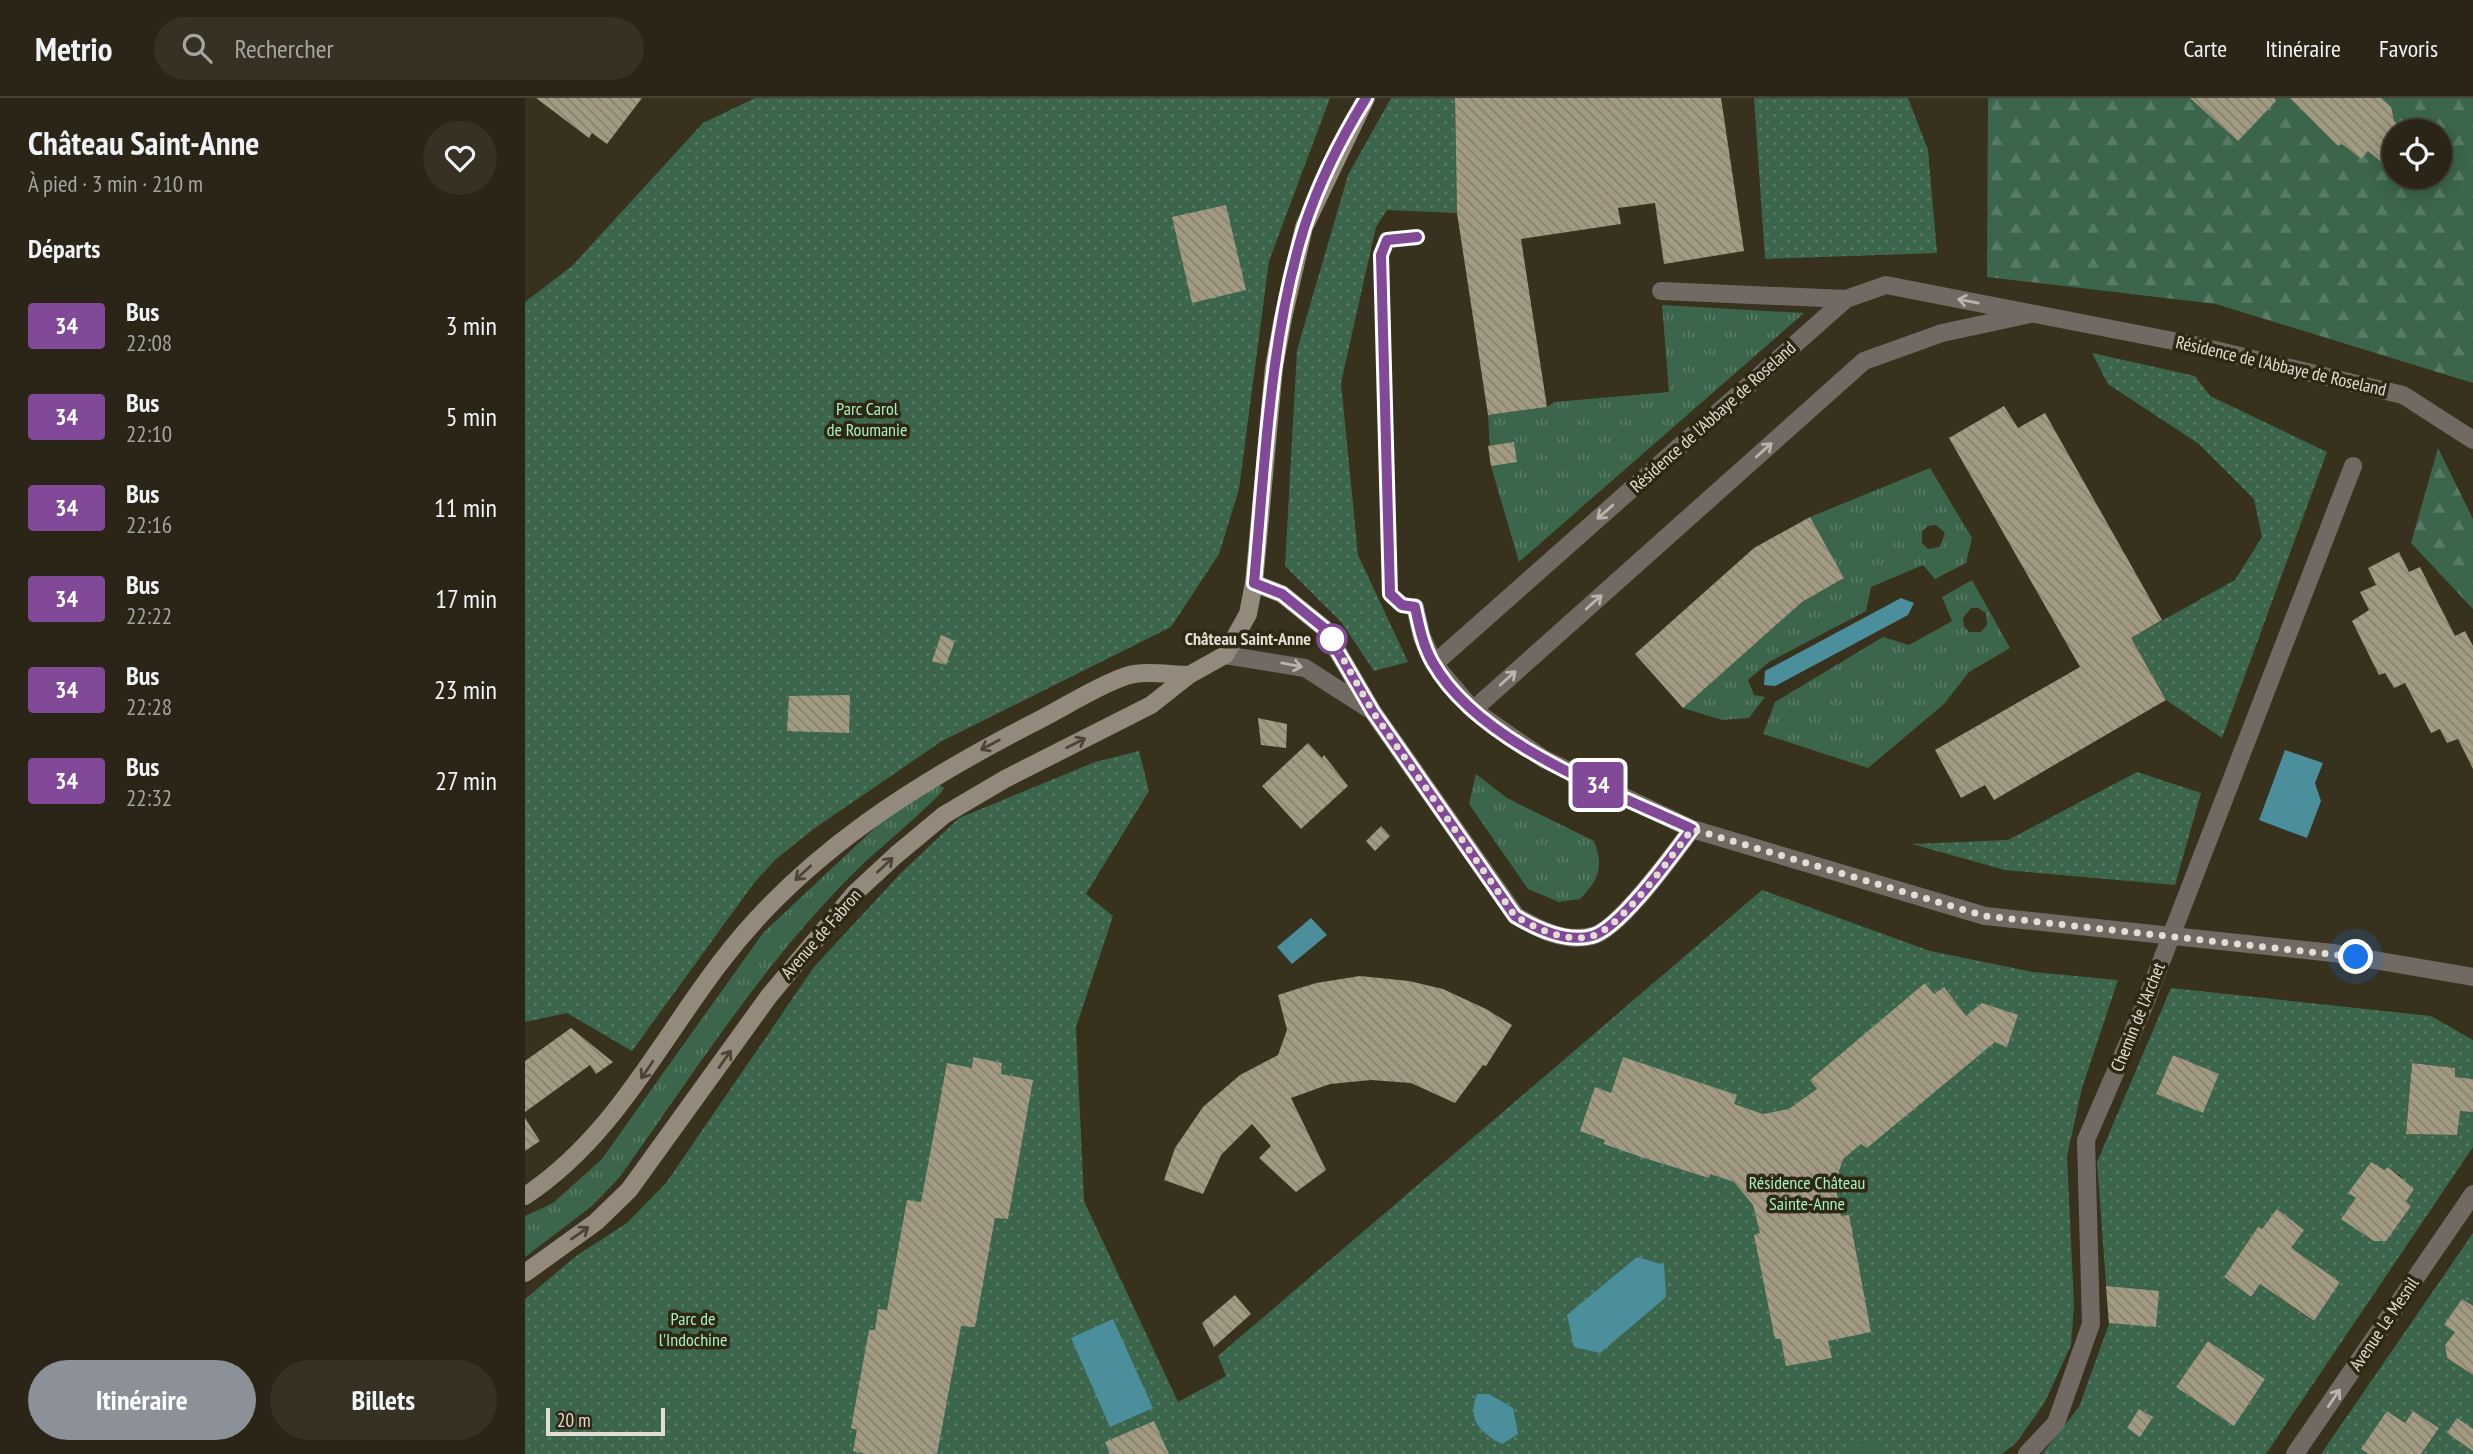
<!DOCTYPE html>
<html lang="fr">
<meta charset="utf-8">
<style>
:root{--surface:#2a2516;--page:#363123;--text:#f1f3f6;--muted:#a5a5a1;--line:#464235;--accent:#8c9099}
body{margin:0;font-family:"PT Sans Narrow",sans-serif;background:var(--page);color:var(--text);height:100vh;display:flex;flex-direction:column;font-size:26px;white-space:nowrap}
*{box-sizing:border-box;margin:0}
p{font-size:23px;color:var(--muted)}
.icon{flex:none;width:38px;height:38px;fill:none;stroke:currentColor;stroke-width:2;stroke-linecap:round;stroke-linejoin:round}
.map{position:relative;flex:1;overflow:hidden}
.drawer{display:flex;flex-direction:column;background:var(--surface);width:525px}
.drawer>*{flex:none}
.badge{padding:0 14px;border-radius:5px;font-size:24px;line-height:46px}
.tools{position:absolute;left:1857px;top:21px;display:grid;gap:14px}
.tools a{display:grid;place-items:center;width:70px;height:70px;border-radius:50%;background:var(--surface);box-shadow:0 4px 18px #0003,0 0 0 2px var(--line);font-size:35px}
.scale{position:absolute;left:21px;bottom:18px;width:119px;box-sizing:border-box;padding-left:7px;border:4px solid #e1ddd2;border-top:0;font-size:19px;line-height:24px;white-space:nowrap;color:#e1ddd2;-webkit-text-stroke:5px #2e2714;paint-order:stroke}
.you{position:absolute;width:35px;height:35px;margin:-18px;border:5px solid #fff;border-radius:50%;background:#1a73e8;box-shadow:0 0 0 10px #1a73e833}
.map>.badge{position:absolute;translate:-50% -50%;box-shadow:0 0 0 4px #fff}
h2{padding:0 28px;font-size:26px;line-height:63px}
.round{display:grid;place-items:center;flex:none;width:74px;height:74px;border-radius:37px;background:var(--page)}
.overview{display:flex;align-items:center;justify-content:space-between;height:119px;padding:0 28px}
h1{font-size:33px;font-weight:800;line-height:52px}
.primary-button{display:flex;gap:14px;margin-top:auto;padding:14px 28px}
.primary-button a{flex:1;height:80px;border-radius:42px;background:var(--accent);color:#fff;font-size:28px;font-weight:800;line-height:80px;text-align:center}
.primary-button a+a{background:var(--page);color:var(--text)}
ul{padding:0;list-style:none}
li{display:flex;align-items:center;gap:21px;height:91px;padding:0 28px}
li div{flex:1}
li b{display:block;font-size:26px}
li em{font-style:normal}
li .badge{min-width:77px;font-weight:700;text-align:center}
header{display:flex;align-items:center;gap:42px;box-sizing:border-box;height:98px;padding:0 35px;background:var(--surface);border-bottom:2px solid var(--line)}
header strong{font-size:33px}
nav{display:flex;gap:38px;margin-inline-start:auto;font-size:24px}
.search{width:490px;height:63px;background:var(--page);display:flex;align-items:center;gap:18px;box-sizing:border-box;padding:0 24px;border-radius:38px;color:var(--muted);font-size:26px}
main{display:flex;flex:1;min-height:0}
.map>svg:first-child{display:block}
</style>
<header>
<strong>Metrio</strong>
<div class="search"><svg class="icon" aria-label="search" viewBox="0 0 24 24"><circle cx="10" cy="10" r="6"/><path d="M15 15l6 6"/></svg>Rechercher</div>
<nav><a>Carte</a><a>Itinéraire</a><a>Favoris</a></nav>
</header>
<main>
<section class="drawer">
<div class="overview"><div><h1>Château Saint-Anne</h1><p>À pied · 3 min · 210 m</p></div><a class="round"><svg class="icon" aria-label="heart" viewBox="0 0 24 24"><path d="M12 20l-8-8c-3-5 5-10 8-4 3-6 11-1 8 4z"/></svg></a></div>
<h2>Départs</h2>
<ul>
<li><span class="badge" style="background:#814997;color:#fff">34</span><div><b>Bus</b><p>22:08</p></div><em>3 min</em></li>
<li><span class="badge" style="background:#814997;color:#fff">34</span><div><b>Bus</b><p>22:10</p></div><em>5 min</em></li>
<li><span class="badge" style="background:#814997;color:#fff">34</span><div><b>Bus</b><p>22:16</p></div><em>11 min</em></li>
<li><span class="badge" style="background:#814997;color:#fff">34</span><div><b>Bus</b><p>22:22</p></div><em>17 min</em></li>
<li><span class="badge" style="background:#814997;color:#fff">34</span><div><b>Bus</b><p>22:28</p></div><em>23 min</em></li>
<li><span class="badge" style="background:#814997;color:#fff">34</span><div><b>Bus</b><p>22:32</p></div><em>27 min</em></li>
</ul>
<div class="primary-button"><a>Itinéraire</a><a>Billets</a></div>
</section>
<div class="map">
<svg width="1948" height="1356" viewBox="0 0 1948 1356">
<defs>
<pattern id="grass-tufts" width="24" height="20" patternUnits="userSpaceOnUse" patternTransform="scale(1.75)"><rect width="24" height="20" fill="#3b664b"/><path d="M3 7l-1-3M5 7V3M7 7l1-3M15 17l-1-3M17 17v-4M19 17l1-3" fill="none" stroke="#577b64"/></pattern>
<pattern id="forest-firs" width="22" height="20" patternUnits="userSpaceOnUse" patternTransform="scale(1.75)"><rect width="22" height="20" fill="#3b664b"/><path d="M5 1l3.5 6h-7zM16 11l3.5 6h-7z" fill="#577b64"/></pattern>
<pattern id="park-dots" width="8" height="8" patternUnits="userSpaceOnUse" patternTransform="scale(1.75)"><rect width="8" height="8" fill="#3b664b"/><path d="M2 2h.1M6 6h.1" fill="none" stroke="#577b64" stroke-width="1.8" stroke-linecap="round"/></pattern>
<pattern id="building-back-hatch" width="6" height="6" patternUnits="userSpaceOnUse" patternTransform="scale(1.75)"><rect width="6" height="6" fill="#a29a83"/><path d="M-1 5l2 2M0 0l6 6M5-1l2 2" fill="none" stroke="#86806f"/></pattern>
</defs>
<rect width="100%" height="100%" fill="#38311e"/>
<path fill="url(#grass-tufts)" fill-rule="evenodd" d="M 1137,207 L 1279,215 L 994,464 L 966,368 L 963,317 L 1022,309 L 1029,304 L 1144,294 Z
M 1405,370 L 1447,440 L 1441,465 L 1410,481 L 1398,467 L 1346,489 L 1341,513 L 1244,564 L 1223,582 L 1229,597 L 1240,599 L 1224,620 L 1197,622 L 1158,610 L 1277,504 L 1319,480 L 1285,419 ZM 1411,427 L 1420,435 L 1415,449 L 1403,451 L 1397,445 L 1397,433 L 1403,428 Z
M 1447,482 L 1485,550 L 1444,574 L 1419,606 L 1343,670 L 1238,636 L 1250,604 L 1358,539 L 1384,547 L 1427,523 L 1417,499 ZM 1446,510 L 1453,510 L 1461,515 L 1462,527 L 1456,534 L 1444,534 L 1439,528 L 1438,520 Z
M 951,676 L 982,700 L 1069,743 C 1079,769 1074,782 1055,801 L 1034,804 L 1003,791 L 944,706 Z
M 413,686 L 419,690 C 416,699 348,756 335,769 C 241,860 170,974 94,1080 L 67,1108 L 0,1159 L 0,1118 L 28,1105 L 76,1062 L 238,835 L 355,725 Z"/>
<path fill="url(#forest-firs)" fill-rule="evenodd" d="M 1463,0 L 1948,0 L 1948,285 L 1691,206 L 1462,179 ZM 1869,33 L 1914,33 L 1914,79 L 1869,79 Z
M 1913,350 L 1948,421 L 1948,511 L 1886,445 Z"/>
<path fill="url(#park-dots)" fill-rule="evenodd" d="M 230,0 L 805,0 L 744,163 L 714,391 L 694,456 L 646,529 L 417,643 L 290,730 L 251,761 L 229,785 L 107,953 L 42,915 L 0,924 L 0,204 L 47,168 L 178,25 Z
M 866,0 L 930,0 L 932,115 L 862,112 L 851,129 L 816,285 L 833,457 L 883,564 L 849,573 L 816,524 L 760,468 L 772,252 L 823,77 Z
M 1229,0 L 1383,0 L 1403,52 L 1412,155 L 1240,161 Z
M 1567,255 L 1670,278 L 1685,298 L 1802,354 L 1697,640 L 1641,602 L 1606,540 L 1710,482 L 1737,439 L 1729,401 L 1674,346 L 1583,286 Z
M 614,653 L 624,693 L 561,796 L 588,818 L 551,929 L 559,1103 L 653,1304 L 701,1278 L 693,1258 L 1237,792 L 1405,853 L 1508,874 L 1593,882 L 1557,990 L 1542,1058 L 1549,1208 L 1546,1247 L 1520,1304 L 1491,1345 L 1477,1356 L 0,1356 L 0,1201 L 51,1158 L 102,1125 L 141,1085 L 289,869 L 375,776 L 434,720 L 570,664 Z
M 1612,674 L 1676,695 L 1650,787 L 1480,772 L 1387,746 L 1483,742 Z
M 1646,890 L 1906,918 L 1948,942 L 1948,981 L 1930,979 L 1930,970 L 1887,965 L 1881,1036 L 1932,1037 L 1934,1013 L 1948,1001 L 1948,1049 L 1741,1356 L 1517,1356 L 1554,1309 L 1584,1226 L 1572,1064 ZM 1648,957 L 1694,976 L 1678,1014 L 1631,996 ZM 1863,1069 L 1876,1078 L 1881,1103 L 1885,1108 L 1860,1143 L 1849,1143 L 1831,1100 L 1823,1095 ZM 1733,1129 L 1815,1184 L 1788,1223 L 1735,1186 L 1726,1199 L 1699,1179 ZM 1683,1243 L 1740,1281 L 1708,1327 L 1651,1289 Z
M 1948,1135 L 1948,1208 L 1920,1227 L 1930,1234 L 1920,1247 L 1922,1260 L 1948,1277 L 1948,1356 L 1896,1356 L 1914,1330 L 1888,1313 L 1880,1325 L 1862,1313 L 1844,1356 L 1796,1356 Z"/>
<path fill="#3b664b" d="M 1346,1338 L 1360,1356 L 1322,1356 Z"/>
<path fill="#4b8f9d" d="M 1376,500 L 1389,505 L 1383,517 L 1250,588 L 1239,587 L 1240,573 Z
M 1760,652 L 1798,665 L 1790,685 L 1796,703 L 1782,740 L 1734,722 Z
M 786,820 L 802,837 L 767,866 L 752,849 Z
M 1112,1159 L 1139,1167 L 1141,1199 L 1075,1255 L 1049,1249 L 1042,1217 Z
M 588,1221 L 628,1310 L 585,1329 L 546,1240 Z
M 952,1296 L 964,1296 L 988,1310 L 993,1336 L 977,1346 C 955,1334 942,1322 952,1296 Z"/>
<path fill="url(#building-back-hatch)" d="M 11,0 L 117,0 L 82,46 L 67,35 L 64,40 Z
M 930,0 L 1196,0 L 1219,153 L 1139,166 L 1130,105 L 1093,110 L 1096,126 L 996,141 L 1022,309 L 963,317 L 932,115 Z
M 1665,0 L 1749,0 L 1751,3 L 1713,43 Z
M 1765,0 L 1856,0 L 1866,9 L 1869,23 L 1880,33 L 1869,33 L 1869,74 L 1843,53 L 1836,61 L 1816,45 L 1813,48 Z
M 1875,79 L 1906,79 L 1893,93 Z
M 701,107 L 721,192 L 667,205 L 647,119 Z
M 1479,308 L 1493,330 L 1520,315 L 1637,522 L 1606,540 L 1641,602 L 1469,702 L 1460,687 L 1436,700 L 1410,652 L 1555,569 L 1424,340 Z
M 989,344 L 992,364 L 966,368 L 963,348 Z
M 1285,419 L 1319,480 L 1277,504 L 1158,610 L 1110,556 L 1229,450 Z
M 1874,454 L 1884,474 L 1895,469 L 1930,538 L 1940,533 L 1948,548 L 1948,671 L 1933,641 L 1922,645 L 1915,631 L 1906,635 L 1880,585 L 1869,590 L 1860,575 L 1854,577 L 1827,523 L 1844,512 L 1835,494 L 1851,487 L 1843,470 Z
M 416,537 L 430,543 L 421,567 L 407,563 Z
M 325,597 L 324,635 L 262,633 L 264,598 Z
M 733,620 L 762,626 L 761,650 L 736,647 Z
M 783,645 L 797,660 L 799,657 L 823,688 L 776,731 L 737,688 Z
M 856,728 L 865,738 L 850,753 L 841,743 Z
M 835,878 L 884,883 L 918,891 L 961,911 L 987,927 L 961,968 L 958,967 L 930,1005 L 886,985 L 846,982 L 805,986 L 766,1000 L 801,1072 L 771,1094 L 734,1060 L 746,1048 L 727,1026 L 696,1057 L 678,1096 L 639,1082 L 650,1050 L 678,1009 L 715,977 L 753,957 L 762,932 L 753,897 L 791,885 Z
M 1400,885 L 1409,896 L 1419,889 L 1441,918 L 1457,905 L 1493,917 L 1482,949 L 1470,944 L 1342,1050 L 1336,1046 L 1318,1061 L 1310,1086 L 1316,1118 L 1324,1117 L 1346,1234 L 1303,1243 L 1307,1260 L 1261,1268 L 1256,1241 L 1250,1241 L 1229,1137 L 1235,1135 L 1228,1107 L 1209,1084 L 1185,1076 L 1184,1080 L 1116,1059 L 1079,1046 L 1080,1042 L 1055,1033 L 1070,989 L 1086,995 L 1098,959 L 1212,997 L 1209,1006 L 1238,1016 L 1264,1011 L 1292,991 L 1285,982 Z
M 46,930 L 88,964 L 71,976 L 65,967 L 0,1014 L 0,963 Z
M 1648,957 L 1694,976 L 1678,1015 L 1631,996 Z
M 448,959 L 477,965 L 476,976 L 508,982 L 483,1121 L 470,1120 L 450,1229 L 436,1228 L 412,1356 L 341,1356 L 328,1353 L 332,1332 L 326,1330 L 344,1232 L 350,1232 L 353,1211 L 362,1212 L 382,1102 L 396,1104 L 422,965 L 447,970 Z
M 1887,965 L 1930,970 L 1930,979 L 1948,981 L 1948,1014 L 1935,1013 L 1932,1037 L 1881,1036 Z
M 0,1020 L 15,1043 L 0,1053 Z
M 1846,1064 L 1859,1072 L 1863,1069 L 1889,1091 L 1881,1103 L 1886,1108 L 1861,1143 L 1849,1143 L 1816,1121 L 1831,1100 L 1823,1095 Z
M 1752,1111 L 1779,1132 L 1766,1150 L 1815,1184 L 1789,1223 L 1735,1186 L 1726,1199 L 1699,1179 L 1733,1129 L 1737,1131 Z
M 1581,1188 L 1634,1193 L 1631,1229 L 1584,1225 Z
M 710,1197 L 726,1216 L 689,1249 L 677,1225 Z
M 1937,1201 L 1948,1208 L 1948,1277 L 1922,1260 L 1920,1247 L 1930,1234 L 1919,1227 Z
M 1683,1243 L 1740,1281 L 1709,1328 L 1651,1289 Z
M 1614,1311 L 1628,1319 L 1615,1339 L 1602,1330 Z
M 1862,1313 L 1880,1325 L 1888,1313 L 1914,1330 L 1896,1356 L 1844,1356 L 1836,1351 Z
M 1932,1320 L 1948,1331 L 1948,1353 L 1922,1335 Z
M 629,1323 L 644,1356 L 585,1356 L 580,1344 Z"/>
<g fill="none" stroke-linecap="round" stroke-linejoin="round">
<path stroke="#716a62" stroke-width="18" d="M 1136,193 L 1321,201
M 729,485 L 757,496 L 799,530 L 848,614 L 991,818 C 1013,831 1040,845 1067,838 C 1095,831 1149,755 1167,731
M 890,509 L 897,539 L 909,566 L 948,612 L 1019,661 L 1167,731 L 1460,818 L 1808,855 L 1948,879
M 700,557 L 780,570 L 844,611
M 909,566 L 1321,201 L 1361,187 L 1669,247 L 1878,297 L 1948,342
M 948,612 L 1339,263 L 1417,235 L 1501,217
M 1502,1356 L 1531,1325 L 1566,1226 L 1561,1042 L 1619,908 L 1828,368
M 1770,1356 L 1948,1096"/>
<path stroke="#94897d" stroke-width="18" d="M 0,1098 C 88,1040 133,946 195,865 C 278,755 394,683 516,621 C 543,607 572,588 601,578 C 619,572 645,577 664,577
M 0,1175 L 71,1124 L 104,1092 L 244,898 L 330,795 L 371,757 L 419,717 L 480,681 L 626,607 L 664,577 L 700,557 L 723,516 L 729,485 L 749,269 L 758,220 L 779,129 L 841,0"/>
</g>
<defs><path id="oneway-shaft" d="M-6 0H5M1.5-3L5.5 0L1.5 3" fill="none" stroke-width="1.6" stroke-linecap="round" stroke-linejoin="round" transform="scale(1.75)"/></defs>
<g stroke="#bab5ab">
<use href="#oneway-shaft" transform="translate(1443 203) rotate(-169)"/>
<use href="#oneway-shaft" transform="translate(1239 352) rotate(-42)"/>
<use href="#oneway-shaft" transform="translate(1080 414) rotate(139)"/>
<use href="#oneway-shaft" transform="translate(1069 504) rotate(-42)"/>
<use href="#oneway-shaft" transform="translate(767 567) rotate(11)"/>
<use href="#oneway-shaft" transform="translate(983 580) rotate(-42)"/>
<use href="#oneway-shaft" transform="translate(1809 1300) rotate(-56)"/>
</g>
<g stroke="#4d4434">
<use href="#oneway-shaft" transform="translate(551 645) rotate(-27)"/>
<use href="#oneway-shaft" transform="translate(465 647) rotate(152)"/>
<use href="#oneway-shaft" transform="translate(360 767) rotate(-43)"/>
<use href="#oneway-shaft" transform="translate(278 775) rotate(137)"/>
<use href="#oneway-shaft" transform="translate(200 961) rotate(-55)"/>
<use href="#oneway-shaft" transform="translate(122 972) rotate(124)"/>
<use href="#oneway-shaft" transform="translate(55 1135) rotate(-35)"/>
</g>
<g fill="none" stroke-linecap="round" stroke-linejoin="round">
<defs>
<path id="line" d="M 841,0 C 817,39 793,87 779,130 C 744,244 740,367 729,485 L 757,496 L 799,530 L 848,614 L 990,818 C 1012,831 1041,845 1067,838 C 1095,831 1149,755 1167,731 C 1086,693 954,646 908,565 C 898,548 894,528 890,509 L 877,507 L 865,496 L 856,157 L 862,142 L 892,139"/>
</defs>
<use href="#line" stroke="#fff" stroke-width="16"/>
<use href="#line" stroke="#814997" stroke-width="10"/>
<path stroke="#e1ddd2" stroke-width="7" stroke-dasharray="0 12.6" d="M 807,541 L 848,614 L 990,818 C 1012,831 1041,845 1067,838 C 1095,831 1149,755 1167,731 L 1460,818 L 1831,859"/>
</g>
<circle fill="#fff" stroke="#814997" stroke-width="3.5" cx="807" cy="541" r="14"/>
<g text-anchor="middle" stroke-width="7" stroke-linejoin="round" paint-order="stroke">
<g font-size="18" fill="#e1ddd2" stroke="#2e2714">
<text transform="translate(1756 268) rotate(13)" y="6">Résidence de l'Abbaye de Roseland</text>
<text transform="translate(1188 319) rotate(-42)" y="6">Résidence de l'Abbaye de Roseland</text>
<text transform="translate(296 836) rotate(-49)" y="6">Avenue de Fabron</text>
<text transform="translate(1613 919) rotate(-68)" y="6">Chemin de l'Archet</text>
<text transform="translate(1859 1226) rotate(-56)" y="6">Avenue Le Mesnil</text>
</g>
<g font-size="18" fill="#a6f2c1" stroke="#2e2714">
<text x="342" y="317">Parc Carol<tspan x="342" dy="21">de Roumanie</tspan></text>
<text x="1282" y="1091">Résidence Château<tspan x="1282" dy="21">Sainte-Anne</tspan></text>
<text x="168" y="1227">Parc de<tspan x="168" dy="21">l'Indochine</tspan></text>
</g>
<g font-size="18" font-weight="bold" fill="#e1ddd2" stroke="#2e2714" text-anchor="end">
<text x="786" y="547">Château Saint-Anne</text>
</g>
</g>
</svg>
<div class="tools">
<a><svg class="icon" aria-label="locate" viewBox="0 0 24 24"><circle cx="12" cy="12" r="6"/><path d="M12 2v4M12 18v4M2 12h4M18 12h4"/></svg></a>
</div>
<div class="scale">20 m</div>
<div class="you" style="left:1831px;top:859px"></div>
<b class="badge" style="left:1073px;top:687px;background:#814997;color:#fff">34</b>
</div>
</main>
